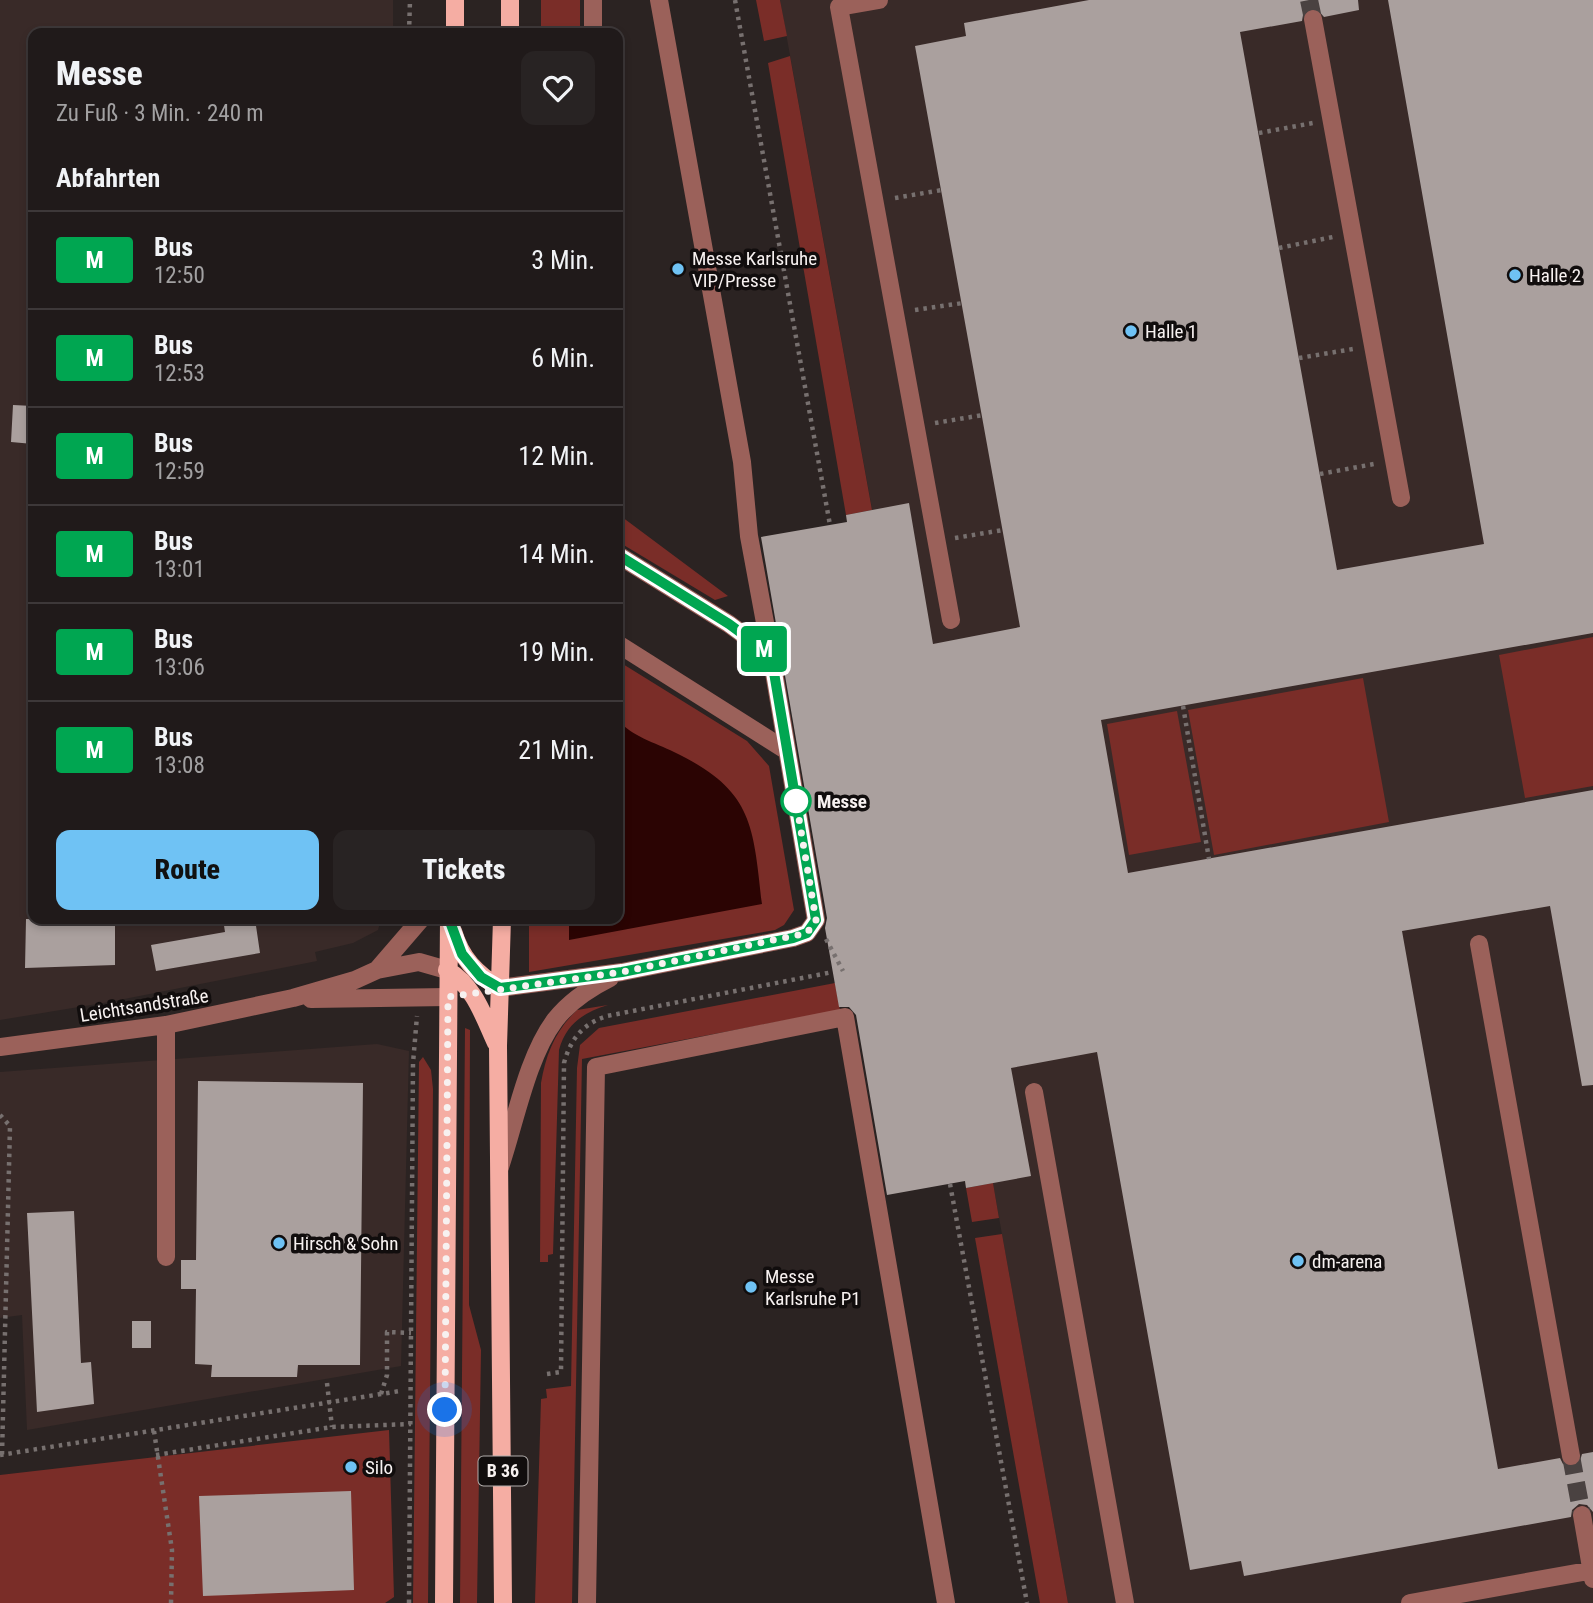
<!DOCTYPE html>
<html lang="de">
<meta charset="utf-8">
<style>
:root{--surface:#201a1a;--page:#282323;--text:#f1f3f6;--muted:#a2a1a2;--line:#3d3839;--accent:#6fc2f4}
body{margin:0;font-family:"Roboto Condensed",sans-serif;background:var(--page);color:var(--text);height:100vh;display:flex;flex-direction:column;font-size:26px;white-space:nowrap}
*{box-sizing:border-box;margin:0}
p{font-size:23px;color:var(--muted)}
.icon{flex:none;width:38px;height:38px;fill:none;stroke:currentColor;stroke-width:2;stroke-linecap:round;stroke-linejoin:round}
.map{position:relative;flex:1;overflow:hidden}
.side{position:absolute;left:28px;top:28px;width:595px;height:896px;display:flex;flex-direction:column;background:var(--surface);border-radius:14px;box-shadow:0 4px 10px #0003,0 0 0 2px var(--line)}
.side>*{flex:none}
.badge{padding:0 14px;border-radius:5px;font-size:24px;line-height:46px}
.you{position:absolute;width:35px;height:35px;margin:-18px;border:5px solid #fff;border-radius:50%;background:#1a73e8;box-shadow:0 0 0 10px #1a73e833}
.map>.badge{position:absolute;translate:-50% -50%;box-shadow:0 0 0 4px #fff}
h2{padding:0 28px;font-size:26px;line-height:63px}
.round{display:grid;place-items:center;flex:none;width:74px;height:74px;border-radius:14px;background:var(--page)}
.summary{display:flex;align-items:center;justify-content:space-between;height:119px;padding:0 28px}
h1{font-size:33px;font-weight:800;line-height:52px}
.action{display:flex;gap:14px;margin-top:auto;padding:14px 28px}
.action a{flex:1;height:80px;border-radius:14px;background:var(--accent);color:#111;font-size:28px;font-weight:800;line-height:80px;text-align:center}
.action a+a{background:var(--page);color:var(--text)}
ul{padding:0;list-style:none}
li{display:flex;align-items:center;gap:21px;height:98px;padding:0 28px;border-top:2px solid var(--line)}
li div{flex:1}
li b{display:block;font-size:26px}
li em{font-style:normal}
li .badge{min-width:77px;font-weight:700;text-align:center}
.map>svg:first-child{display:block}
</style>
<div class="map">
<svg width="1593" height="1603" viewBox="0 0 1593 1603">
<rect width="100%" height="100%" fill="#2b2322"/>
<path fill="#392a28" d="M 0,0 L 393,0 L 393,33 L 33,33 L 33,919 L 381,919 L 378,930 L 353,943 L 315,952 L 317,961 L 109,1002 L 0,1020 Z
M 780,0 L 1593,0 L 1593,1603 L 1068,1603 L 993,1184 L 966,1188 L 846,515 L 872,509 Z
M 377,1044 L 409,1051 L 401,1366 L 27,1430 L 22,1315 L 0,1318 L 0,1072 Z"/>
<path fill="#7a2d28" d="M 541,0 L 580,0 L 580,33 L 541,33 Z
M 756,0 L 780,0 L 787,36 L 764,41 Z
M 790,56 L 872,510 L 846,515 L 768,63 Z
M 618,514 L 728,596 L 715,600 L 622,544 L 618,539 Z
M 1593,637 L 1593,786 L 1525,798 L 1499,655 Z
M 618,661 L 747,741 L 769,766 L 794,910 L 784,925 L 775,930 L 529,972 L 529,919 L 618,919 Z
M 1363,678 L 1389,822 L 1214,855 L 1188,710 Z
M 1177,711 L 1201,842 L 1129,855 L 1107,724 Z
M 835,983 L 840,1010 L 582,1059 L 572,1603 L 535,1603 L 541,1399 L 547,1398 L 546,1389 L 571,1386 L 577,1068 L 580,1045 L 599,1028 Z
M 608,1005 C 584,1012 566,1024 559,1050 L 553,1254 L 548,1255 L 548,1262 L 540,1262 L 541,1083 C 546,1054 555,1031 577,1010 Z
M 465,1028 L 470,1030 L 469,1305 L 481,1350 L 477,1603 L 460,1603 Z
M 423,1057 L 431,1070 L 433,1089 L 428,1603 L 413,1603 L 419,1062 Z
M 993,1183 L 999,1218 L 972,1222 L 966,1188 Z
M 1002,1234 L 1068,1603 L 1040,1603 L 975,1238 Z
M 389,1430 L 394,1597 L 385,1603 L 0,1603 L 0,1475 Z"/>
<path fill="#2b0403" d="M 618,720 C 631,736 656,743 674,752 C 753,790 753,824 762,904 L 569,940 L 569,919 L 618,919 Z"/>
<path fill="#aaa09e" d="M 1089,0 L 1358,0 L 1359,10 L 1324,17 L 1317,9 L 1310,8 L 1303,15 L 1302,21 L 1240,32 L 1337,570 L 1484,544 L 1388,0 L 1593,0 L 1593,633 L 1101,720 L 1128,873 L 1593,790 L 1593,1085 L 1582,1086 L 1550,906 L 1402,931 L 1498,1469 L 1560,1458 L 1563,1464 L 1572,1467 L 1579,1464 L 1582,1454 L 1593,1452 L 1593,1512 L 1587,1505 L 1579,1504 L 1572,1510 L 1571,1517 L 1244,1576 L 1241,1561 L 1190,1570 L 1097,1052 L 1011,1068 L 1031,1176 L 966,1188 L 965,1181 L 887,1195 L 856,1015 L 849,1007 L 839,1007 L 825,928 L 827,918 L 761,537 L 847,522 L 846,515 L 909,503 L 933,644 L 1020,627 L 915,46 L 966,36 L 964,23 Z
M 13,405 L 33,406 L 33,444 L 11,442 Z
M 26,919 L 115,919 L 115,965 L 25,968 Z
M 223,919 L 255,919 L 260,953 L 156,971 L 151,945 L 225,932 Z
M 198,1081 L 363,1083 L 360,1365 L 298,1365 L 297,1377 L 211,1377 L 212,1365 L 195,1364 L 196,1289 L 181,1289 L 181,1260 L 196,1260 Z
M 74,1211 L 81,1363 L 91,1362 L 94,1404 L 37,1412 L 27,1213 Z
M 132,1321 L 151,1321 L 151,1348 L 132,1348 Z
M 351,1491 L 354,1590 L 203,1596 L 199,1496 Z"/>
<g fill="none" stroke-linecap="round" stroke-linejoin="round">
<path stroke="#4a4241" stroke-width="18" stroke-dasharray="18 9" stroke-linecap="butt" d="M 1309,0 L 1313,19
M 1571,1456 L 1582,1515"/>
<path stroke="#77706f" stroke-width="4.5" stroke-dasharray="3.5 5" stroke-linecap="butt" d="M 735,0 L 830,525
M 409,33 L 410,0
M 1259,133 L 1313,123
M 895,198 L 942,190
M 1279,248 L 1333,237
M 915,310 L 963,303
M 1299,358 L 1353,349
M 935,423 L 983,415
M 1320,474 L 1374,464
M 955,538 L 1003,530
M 1183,706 L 1209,859
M 826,939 L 843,971
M 0,1115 L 10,1126 L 2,1455
M 950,1184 L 1027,1603
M 547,1374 L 561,1372 L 564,1063 C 571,1038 583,1024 607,1016 L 833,972
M 381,1394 L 387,1375 L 387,1332 L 411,1333
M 154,1431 L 172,1550 L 171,1603
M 0,1455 L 400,1391
M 156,1455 L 332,1427 L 411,1424
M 409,1603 L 413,1063 L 417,1016"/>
<path stroke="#9b615a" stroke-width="18" d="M 659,0 L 742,462 L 749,536 L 771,655
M 879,0 L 839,7 L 951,620
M 1313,19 L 1401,498
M 593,33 L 593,0
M 618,644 L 787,751
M 1479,944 L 1571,1456
M 377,970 L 421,919
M 500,988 L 622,972 L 793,938 L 807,933 L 816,920 L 771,655 L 729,624 L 618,555
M 311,999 L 448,997
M 0,1047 L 166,1025 L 293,998 L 355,980 L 377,970 L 419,962 L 447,970
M 1034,1092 L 1125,1603
M 500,1167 C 515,1123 527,1057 555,1020 C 569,1002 590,988 610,978
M 166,1257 L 166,1025
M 1582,1515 L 1593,1579
M 587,1603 L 596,1067 L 845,1017 L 946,1603
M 1410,1603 L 1593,1570"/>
<path stroke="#f5ada3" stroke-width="18" d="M 510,0 L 510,33
M 455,33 L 455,0
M 502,919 L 498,1046 L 503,1603
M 453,931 C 461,958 476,974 500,988
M 447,970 C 475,987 483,1015 496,1043
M 444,1603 L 449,919"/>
<path stroke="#77706f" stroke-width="4.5" stroke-dasharray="3.5 5" stroke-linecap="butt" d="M 327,1383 L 332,1427"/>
</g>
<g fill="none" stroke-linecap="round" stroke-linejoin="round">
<defs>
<path id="line" d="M 449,919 L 462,954 L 481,977 L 500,988 L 622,972 L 793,938 L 807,933 L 816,920 L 771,655 L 729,624 L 618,555"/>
</defs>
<use href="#line" stroke="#fff" stroke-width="16"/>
<use href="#line" stroke="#00a651" stroke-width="10"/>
<path stroke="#f7f1f0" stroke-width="7" stroke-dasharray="0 12.6" d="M 445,1410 L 448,997 L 622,972 L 807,933 L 816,920 L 796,801"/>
</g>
<g fill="#6fc2f4" stroke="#110d0d" stroke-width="2.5">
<circle cx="678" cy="269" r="7"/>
<circle cx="1515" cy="275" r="7"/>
<circle cx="1131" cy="331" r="7"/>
<circle cx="279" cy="1243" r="7"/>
<circle cx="1298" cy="1261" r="7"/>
<circle cx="751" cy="1287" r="7"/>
<circle cx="351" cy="1467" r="7"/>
</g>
<circle fill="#fff" stroke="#00a651" stroke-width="3.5" cx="796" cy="801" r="14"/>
<g text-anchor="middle" stroke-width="7" stroke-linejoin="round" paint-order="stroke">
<rect fill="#110d0d" stroke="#b2adac" stroke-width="2" x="478.5" y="1456.5" width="49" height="29" rx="5"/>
<g font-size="18" font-weight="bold" fill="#f7f1f0">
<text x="503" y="1477">B 36</text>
</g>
<g font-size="19" fill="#f7f1f0" stroke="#110d0d" text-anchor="start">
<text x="692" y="265">Messe Karlsruhe<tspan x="692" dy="22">VIP/Presse</tspan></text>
<text x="1529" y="282">Halle 2</text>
<text x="1145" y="338">Halle 1</text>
<text x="293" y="1250">Hirsch &amp; Sohn</text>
<text x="1312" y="1268">dm-arena</text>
<text x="765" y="1283">Messe<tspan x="765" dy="22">Karlsruhe P1</tspan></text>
<text x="365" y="1474">Silo</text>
</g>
<g font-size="19" font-weight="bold" fill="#f7f1f0" stroke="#110d0d" text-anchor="start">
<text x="817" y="808">Messe</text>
</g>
<g font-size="19" fill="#f7f1f0" stroke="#110d0d">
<text transform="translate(144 1005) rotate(-9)" y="7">Leichtsandstraße</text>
</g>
</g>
</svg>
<div class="you" style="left:445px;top:1410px"></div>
<b class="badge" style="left:764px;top:649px;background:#00a651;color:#fff">M</b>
<section class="side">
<div class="summary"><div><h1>Messe</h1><p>Zu Fuß · 3 Min. · 240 m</p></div><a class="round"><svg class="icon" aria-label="heart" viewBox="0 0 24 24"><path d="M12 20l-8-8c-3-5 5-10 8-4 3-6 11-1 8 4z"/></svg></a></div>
<h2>Abfahrten</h2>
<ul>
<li><span class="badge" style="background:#00a651;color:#fff">M</span><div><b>Bus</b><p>12:50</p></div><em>3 Min.</em></li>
<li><span class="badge" style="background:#00a651;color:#fff">M</span><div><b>Bus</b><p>12:53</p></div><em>6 Min.</em></li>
<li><span class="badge" style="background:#00a651;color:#fff">M</span><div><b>Bus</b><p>12:59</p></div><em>12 Min.</em></li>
<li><span class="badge" style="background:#00a651;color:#fff">M</span><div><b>Bus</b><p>13:01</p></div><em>14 Min.</em></li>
<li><span class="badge" style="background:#00a651;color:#fff">M</span><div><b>Bus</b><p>13:06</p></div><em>19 Min.</em></li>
<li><span class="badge" style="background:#00a651;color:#fff">M</span><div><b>Bus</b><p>13:08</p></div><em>21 Min.</em></li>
</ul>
<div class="action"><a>Route</a><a>Tickets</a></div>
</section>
</div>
